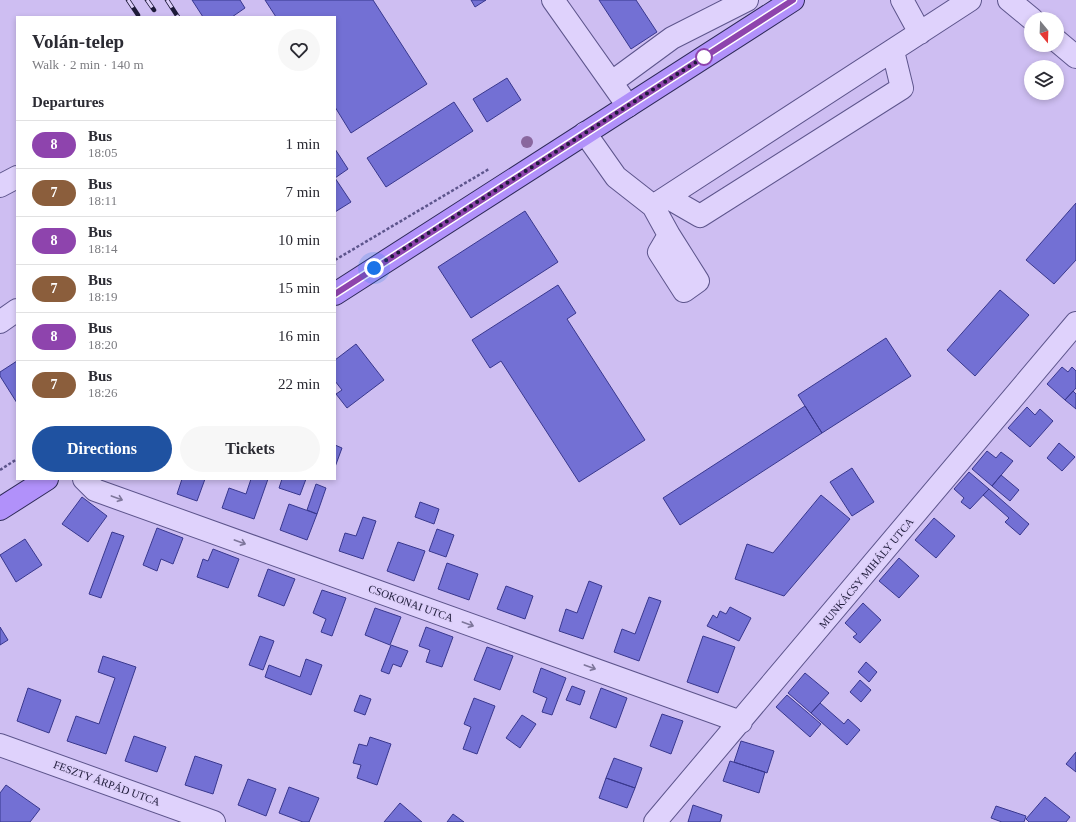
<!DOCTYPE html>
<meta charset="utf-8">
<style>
:root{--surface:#fff;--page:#f7f7f7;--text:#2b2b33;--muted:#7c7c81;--line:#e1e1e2;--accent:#1f52a1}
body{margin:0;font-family:Georgia,serif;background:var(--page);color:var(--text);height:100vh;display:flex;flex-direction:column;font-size:15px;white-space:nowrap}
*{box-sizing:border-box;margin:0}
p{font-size:13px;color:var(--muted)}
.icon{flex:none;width:22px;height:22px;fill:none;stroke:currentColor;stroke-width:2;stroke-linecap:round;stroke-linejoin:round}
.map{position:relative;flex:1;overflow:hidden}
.details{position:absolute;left:16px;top:16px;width:320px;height:464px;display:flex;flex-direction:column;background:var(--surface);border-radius:0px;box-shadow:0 2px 6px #0003}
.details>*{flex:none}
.badge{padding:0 8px;border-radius:13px;font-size:14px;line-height:26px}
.needle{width:26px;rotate:161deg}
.buttons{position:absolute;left:1024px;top:12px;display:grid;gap:8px}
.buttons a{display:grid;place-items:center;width:40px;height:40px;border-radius:50%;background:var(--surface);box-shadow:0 2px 6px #0003;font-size:20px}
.you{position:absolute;width:20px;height:20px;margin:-10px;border:3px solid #fff;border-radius:50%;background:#1a73e8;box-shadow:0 0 0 6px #1a73e833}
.map>.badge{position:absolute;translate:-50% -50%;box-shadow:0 0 0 2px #fff}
h2{padding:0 16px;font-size:15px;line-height:36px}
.round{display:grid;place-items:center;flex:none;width:42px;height:42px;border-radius:21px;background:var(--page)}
.summary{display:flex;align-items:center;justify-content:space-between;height:68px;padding:0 16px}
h1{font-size:19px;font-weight:700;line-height:30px}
.cta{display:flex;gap:8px;margin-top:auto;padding:8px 16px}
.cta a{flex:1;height:46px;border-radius:24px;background:var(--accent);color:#fff;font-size:16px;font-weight:700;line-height:46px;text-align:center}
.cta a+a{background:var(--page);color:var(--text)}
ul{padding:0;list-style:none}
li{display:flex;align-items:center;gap:12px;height:48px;padding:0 16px;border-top:1px solid var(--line)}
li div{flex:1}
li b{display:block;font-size:15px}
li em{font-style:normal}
li .badge{min-width:44px;font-weight:700;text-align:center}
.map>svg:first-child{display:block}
</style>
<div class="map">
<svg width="1076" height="822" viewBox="0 0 1076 822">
<rect width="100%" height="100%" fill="#cebef2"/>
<path fill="#7370d4" stroke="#39388e" d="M 192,0 L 240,0 L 245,8 L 232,17 L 203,17 Z
M 265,0 L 373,0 L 427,84 L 351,133 L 335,107 L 335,17 L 276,17 Z
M 471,0 L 486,0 L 475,7 Z
M 599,0 L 636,0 L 657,32 L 631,49 Z
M 507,78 L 521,100 L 487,122 L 473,99 Z
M 454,102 L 473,131 L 386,187 L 367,158 Z
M 335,149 L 348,169 L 335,178 L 351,202 L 335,212 Z
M 1076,203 L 1076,260 L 1054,284 L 1026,260 Z
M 525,211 L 558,262 L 471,318 L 438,267 Z
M 558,285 L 576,313 L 567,319 L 645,440 L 579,482 L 501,361 L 490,368 L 472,340 Z
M 1000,290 L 1029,315 L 975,376 L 947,350 Z
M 886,338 L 911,376 L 822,433 L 798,395 Z
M 356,344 L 384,380 L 347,408 L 336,394 L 342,390 L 335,381 L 335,360 Z
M 17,361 L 17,403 L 0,376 L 0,372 Z
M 1062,367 L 1068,372 L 1072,367 L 1076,371 L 1076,388 L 1065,400 L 1047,384 Z
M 1073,391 L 1076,394 L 1076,409 L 1065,400 Z
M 805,406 L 822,433 L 680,525 L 663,498 Z
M 1027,407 L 1035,415 L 1040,409 L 1053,421 L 1030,447 L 1008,428 Z
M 1059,443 L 1075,457 L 1062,471 L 1047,458 Z
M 335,445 L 342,448 L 335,467 Z
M 987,451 L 996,458 L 1001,452 L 1013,461 L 992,486 L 972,469 Z
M 852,468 L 874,502 L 852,516 L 830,482 Z
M 969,472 L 989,489 L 970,509 L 961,502 L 964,498 L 954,489 Z
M 1001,475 L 1019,490 L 1010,501 L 992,486 Z
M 182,479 L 205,479 L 197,501 L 177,494 Z
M 251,479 L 268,479 L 254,519 L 222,508 L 229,488 L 246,494 Z
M 282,479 L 306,479 L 300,495 L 279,488 Z
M 316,484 L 326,488 L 317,514 L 307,510 Z
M 989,489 L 1029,524 L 1020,535 L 1005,522 L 1009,518 L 983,495 Z
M 821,495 L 850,519 L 784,596 L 735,579 L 747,544 L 773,553 Z
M 82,497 L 107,516 L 88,542 L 62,524 Z
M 420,502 L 439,509 L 434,524 L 415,517 Z
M 289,504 L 317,514 L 307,540 L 280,530 Z
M 363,517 L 376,521 L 363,559 L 339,551 L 345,533 L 356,536 Z
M 934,518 L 955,536 L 936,558 L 915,540 Z
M 157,528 L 183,538 L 173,564 L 161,559 L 157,571 L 143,565 Z
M 437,529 L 454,535 L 446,557 L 429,551 Z
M 112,532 L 124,536 L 101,598 L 89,594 Z
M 25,539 L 42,565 L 16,582 L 0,555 Z
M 398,542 L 425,551 L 414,581 L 387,571 Z
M 213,549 L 239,559 L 228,588 L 197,577 L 203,559 L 208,561 Z
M 899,558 L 919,576 L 899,598 L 879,581 Z
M 447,563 L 478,574 L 469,600 L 438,589 Z
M 268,569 L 295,579 L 284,606 L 258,596 Z
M 589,581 L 602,586 L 583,639 L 559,631 L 566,609 L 577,613 Z
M 506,586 L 533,596 L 525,619 L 497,609 Z
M 322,590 L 346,598 L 332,636 L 321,632 L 326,619 L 313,613 Z
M 649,597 L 661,601 L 639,661 L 614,652 L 622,629 L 635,634 Z
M 863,603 L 881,620 L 860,643 L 853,637 L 857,634 L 845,623 Z
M 730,607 L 751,618 L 739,641 L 707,626 L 713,615 L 717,618 L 720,611 L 726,614 Z
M 375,608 L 401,617 L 390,645 L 365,635 Z
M 0,627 L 8,640 L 0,645 Z
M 426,627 L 453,637 L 442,667 L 426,662 L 430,650 L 419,646 Z
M 260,636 L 274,641 L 263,670 L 249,665 Z
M 703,636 L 735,647 L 718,693 L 687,682 Z
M 391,645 L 408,651 L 401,667 L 393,664 L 389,674 L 381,671 Z
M 487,647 L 513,656 L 500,690 L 474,680 Z
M 103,656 L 136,667 L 106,754 L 67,741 L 76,716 L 99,724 L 115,678 L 98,672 Z
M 306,659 L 322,665 L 311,695 L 265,677 L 269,665 L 300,677 Z
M 866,662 L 877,672 L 869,682 L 858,672 Z
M 541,668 L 566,678 L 552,715 L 542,712 L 547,698 L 533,692 Z
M 805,673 L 829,693 L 811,713 L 788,693 Z
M 860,680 L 871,690 L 861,702 L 850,692 Z
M 572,686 L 585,691 L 580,705 L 566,700 Z
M 28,688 L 61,700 L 49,733 L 17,721 Z
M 601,688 L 627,698 L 616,728 L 590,718 Z
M 360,695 L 371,699 L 365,715 L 354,711 Z
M 787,695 L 821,724 L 810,737 L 776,707 Z
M 474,698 L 495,706 L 477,754 L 463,749 L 471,727 L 464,724 Z
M 820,703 L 844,724 L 848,719 L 860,730 L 847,745 L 811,713 Z
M 662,714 L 683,721 L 671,754 L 650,746 Z
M 522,715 L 536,724 L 520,748 L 506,738 Z
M 134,736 L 166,747 L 157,772 L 125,761 Z
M 370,737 L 391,744 L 377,785 L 357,778 L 361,765 L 353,763 L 359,744 L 367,746 Z
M 741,741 L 774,751 L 767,773 L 734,762 Z
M 1076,752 L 1076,772 L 1066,764 Z
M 195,756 L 222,765 L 213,794 L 185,785 Z
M 614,758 L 642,768 L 635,788 L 606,778 Z
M 730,761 L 765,772 L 759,793 L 723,781 Z
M 606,778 L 635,788 L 627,808 L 599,798 Z
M 248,779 L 276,789 L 266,816 L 238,805 Z
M 6,785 L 40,809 L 30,822 L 0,822 L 0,793 Z
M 289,787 L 319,798 L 309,822 L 303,822 L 279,813 Z
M 1045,797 L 1070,817 L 1066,822 L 1029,822 L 1026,819 Z
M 400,803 L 422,822 L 384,822 Z
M 693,805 L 722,815 L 720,822 L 688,822 Z
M 996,806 L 1026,816 L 1024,822 L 1002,822 L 991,818 Z
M 453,814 L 464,822 L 447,822 Z"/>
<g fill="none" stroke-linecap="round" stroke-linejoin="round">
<defs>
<path id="minor" d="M 553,0 L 628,106
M 902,0 L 920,33
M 1009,0 L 1032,19
M 1057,41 L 1076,57
M 612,82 L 672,38 L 747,0
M 585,133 L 616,177 L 653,206 L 970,0
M 0,186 L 17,177
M 667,197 L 700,216 L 902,88 L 893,51
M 653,206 L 669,235 L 659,252 L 684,291 L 698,281 L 669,235
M 0,322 L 17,310
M 84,479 L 95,490 L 741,722
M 0,745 L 214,822
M 655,822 L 1076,323"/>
<path id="major" d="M 335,294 L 793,0
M 0,509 L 47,479"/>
</defs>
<use href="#minor" stroke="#5d558c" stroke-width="24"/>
<use href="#major" stroke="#2e2a59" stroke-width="24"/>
<path stroke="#5d558c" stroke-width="2.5" stroke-dasharray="3 2" stroke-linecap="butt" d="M 335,260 L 489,169
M 0,470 L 17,459"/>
<use href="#minor" stroke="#dfd2fc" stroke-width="22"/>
<use href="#major" stroke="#b191fa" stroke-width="22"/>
<defs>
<path id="rail" d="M 128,0 L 138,15
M 147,0 L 154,10
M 167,0 L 178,17"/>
</defs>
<use href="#rail" stroke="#1e1b3a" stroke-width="4.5"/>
<use href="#rail" stroke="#dccef9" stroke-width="3" stroke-dasharray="9" stroke-linecap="butt"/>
</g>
<circle fill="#89679e" cx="527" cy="142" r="6"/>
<defs><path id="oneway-shaft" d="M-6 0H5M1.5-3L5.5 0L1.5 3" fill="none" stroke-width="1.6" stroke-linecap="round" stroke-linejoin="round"/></defs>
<g stroke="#7e769b">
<use href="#oneway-shaft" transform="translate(117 498) rotate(20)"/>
<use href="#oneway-shaft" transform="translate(240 542) rotate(20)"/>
<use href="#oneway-shaft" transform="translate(468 624) rotate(20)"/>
<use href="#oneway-shaft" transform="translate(590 667) rotate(20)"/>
</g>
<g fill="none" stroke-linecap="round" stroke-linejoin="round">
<defs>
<path id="line" d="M 335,294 L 793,0"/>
</defs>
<use href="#line" stroke="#fff" stroke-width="9"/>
<use href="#line" stroke="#8e44ad" stroke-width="6"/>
<path stroke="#1e1b3a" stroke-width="4" stroke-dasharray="0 7.2" d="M 374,268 L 704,57"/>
</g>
<circle fill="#fff" stroke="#8e44ad" stroke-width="2" cx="704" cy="57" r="8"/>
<g text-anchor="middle" stroke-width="3" stroke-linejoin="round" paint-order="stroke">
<g font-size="11" fill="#1e1b3a" stroke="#dccef9">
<text transform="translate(866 573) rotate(-50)" y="4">MUNKÁCSY MIHÁLY UTCA</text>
<text transform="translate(411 603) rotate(20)" y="4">CSOKONAI UTCA</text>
<text transform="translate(107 783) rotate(20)" y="4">FESZTY ÁRPÁD UTCA</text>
</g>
</g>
</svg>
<div class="buttons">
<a><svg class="needle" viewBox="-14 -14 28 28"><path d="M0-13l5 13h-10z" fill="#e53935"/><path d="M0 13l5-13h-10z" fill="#7c7c81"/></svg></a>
<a><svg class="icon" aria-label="layers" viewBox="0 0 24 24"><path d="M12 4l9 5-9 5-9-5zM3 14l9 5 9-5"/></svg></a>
</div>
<div class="you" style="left:374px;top:268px"></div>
<section class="details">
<div class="summary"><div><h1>Volán-telep</h1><p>Walk · 2 min · 140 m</p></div><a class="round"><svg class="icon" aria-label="heart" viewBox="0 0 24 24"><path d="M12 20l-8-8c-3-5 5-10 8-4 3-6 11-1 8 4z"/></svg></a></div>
<h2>Departures</h2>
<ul>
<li><span class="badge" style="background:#8e44ad;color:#fff">8</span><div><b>Bus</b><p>18:05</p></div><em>1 min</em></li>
<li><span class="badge" style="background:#8b5e3c;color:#fff">7</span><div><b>Bus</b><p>18:11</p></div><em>7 min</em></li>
<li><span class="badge" style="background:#8e44ad;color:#fff">8</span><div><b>Bus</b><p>18:14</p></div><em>10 min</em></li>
<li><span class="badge" style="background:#8b5e3c;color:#fff">7</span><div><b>Bus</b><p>18:19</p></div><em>15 min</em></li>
<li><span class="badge" style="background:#8e44ad;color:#fff">8</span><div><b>Bus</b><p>18:20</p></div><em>16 min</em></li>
<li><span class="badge" style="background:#8b5e3c;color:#fff">7</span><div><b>Bus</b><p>18:26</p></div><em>22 min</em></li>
</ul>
<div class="cta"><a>Directions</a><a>Tickets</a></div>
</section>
</div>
